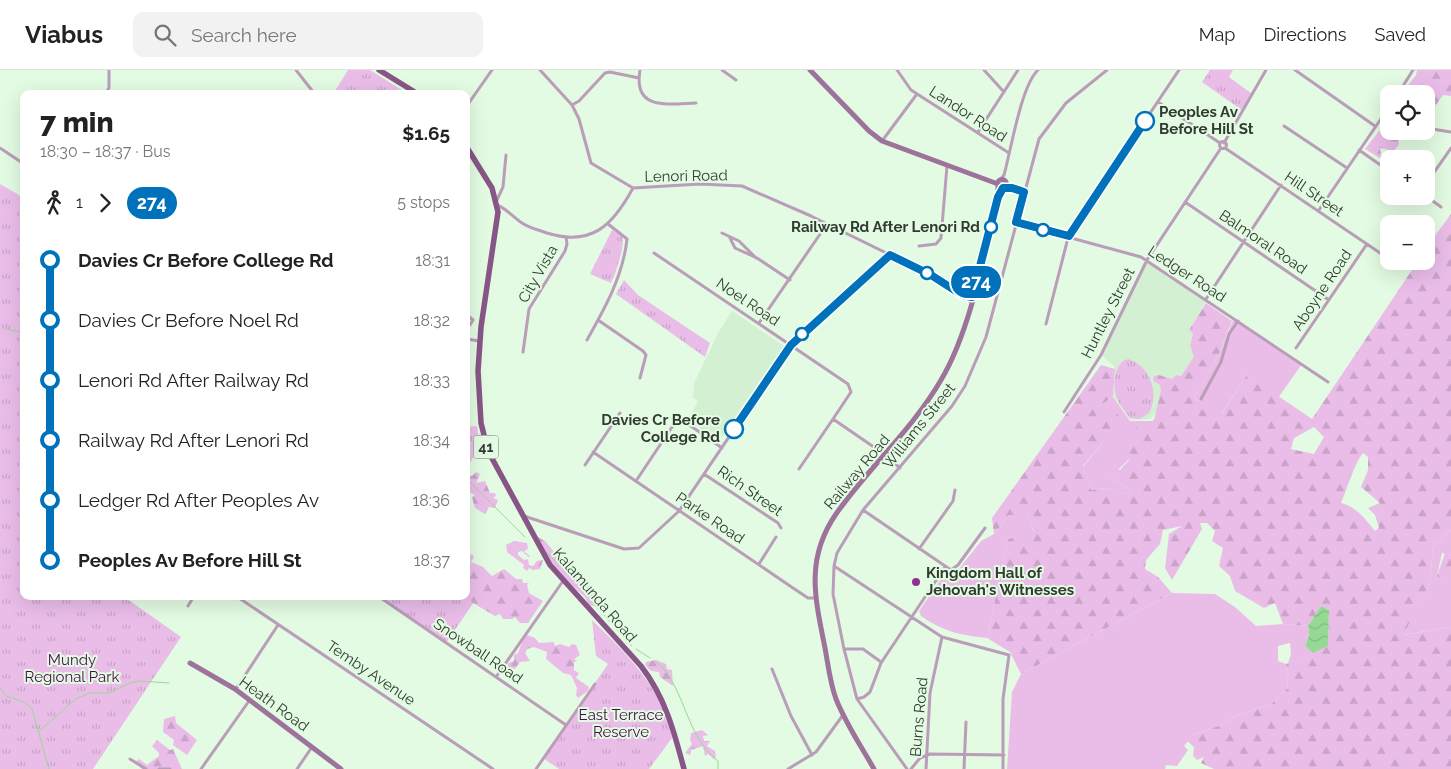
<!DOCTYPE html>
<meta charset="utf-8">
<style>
:root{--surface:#fff;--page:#f2f2f2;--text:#222;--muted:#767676;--line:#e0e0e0}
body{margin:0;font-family:Raleway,sans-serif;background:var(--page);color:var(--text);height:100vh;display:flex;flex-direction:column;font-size:19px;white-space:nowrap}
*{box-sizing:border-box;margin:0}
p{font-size:16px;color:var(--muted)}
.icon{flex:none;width:28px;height:28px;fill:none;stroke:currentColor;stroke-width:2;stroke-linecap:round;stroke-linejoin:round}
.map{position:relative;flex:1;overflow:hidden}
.side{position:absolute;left:20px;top:20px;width:450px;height:510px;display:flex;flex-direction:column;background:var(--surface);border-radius:10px;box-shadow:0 5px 20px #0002}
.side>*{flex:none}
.badge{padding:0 10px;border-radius:16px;font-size:18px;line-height:32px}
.fabs{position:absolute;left:1380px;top:15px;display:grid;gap:10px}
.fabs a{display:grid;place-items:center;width:55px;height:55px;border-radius:10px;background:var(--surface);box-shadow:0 5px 20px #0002;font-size:25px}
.map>.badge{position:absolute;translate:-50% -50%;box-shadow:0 0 0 2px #fff}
.legs{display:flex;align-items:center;gap:8px;height:55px;padding:0 20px;font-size:16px}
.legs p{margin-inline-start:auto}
.overview{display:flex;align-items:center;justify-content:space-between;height:85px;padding:0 20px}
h1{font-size:28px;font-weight:800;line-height:38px}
ul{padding:0 20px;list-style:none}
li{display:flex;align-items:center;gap:18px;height:60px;font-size:19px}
li i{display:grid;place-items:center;width:8px;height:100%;margin:0 6px;background:currentColor}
li i::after{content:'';width:12px;height:12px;margin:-6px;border:4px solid;border-radius:50%;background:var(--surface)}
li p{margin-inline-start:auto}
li:first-child i{background:linear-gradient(#0000 50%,currentColor 0)}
li:last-child i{background:linear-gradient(currentColor 50%,#0000 0)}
header{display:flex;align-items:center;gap:30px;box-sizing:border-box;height:70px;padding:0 25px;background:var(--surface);border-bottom:1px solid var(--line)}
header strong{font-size:24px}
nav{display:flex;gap:28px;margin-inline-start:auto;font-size:18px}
.search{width:350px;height:45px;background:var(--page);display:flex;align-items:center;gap:12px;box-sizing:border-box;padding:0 18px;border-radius:10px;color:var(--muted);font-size:19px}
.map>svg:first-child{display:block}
</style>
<header>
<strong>Viabus</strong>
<div class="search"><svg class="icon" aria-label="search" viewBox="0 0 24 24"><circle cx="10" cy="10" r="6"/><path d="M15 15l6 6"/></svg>Search here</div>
<nav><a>Map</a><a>Directions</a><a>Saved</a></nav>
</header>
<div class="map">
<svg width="1451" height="699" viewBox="0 0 1451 699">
<defs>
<pattern id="forest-firs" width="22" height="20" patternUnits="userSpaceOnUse" patternTransform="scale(1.25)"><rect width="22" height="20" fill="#eabde9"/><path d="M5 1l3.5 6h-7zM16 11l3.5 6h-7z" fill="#c9a3c8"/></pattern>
<pattern id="park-tufts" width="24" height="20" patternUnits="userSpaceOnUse" patternTransform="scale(1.25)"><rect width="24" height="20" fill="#eabde9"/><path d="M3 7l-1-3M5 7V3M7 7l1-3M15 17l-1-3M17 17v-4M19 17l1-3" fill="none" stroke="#c9a3c8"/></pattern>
<pattern id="water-waves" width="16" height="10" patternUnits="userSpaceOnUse" patternTransform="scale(1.25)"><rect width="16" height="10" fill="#96d994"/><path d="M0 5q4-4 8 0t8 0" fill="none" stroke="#82bb80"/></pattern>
</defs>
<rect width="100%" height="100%" fill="#e3fbe2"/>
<path fill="#d3f1d2" d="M 1147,190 L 1207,230 L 1189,260 L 1193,264 L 1190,275 L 1195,287 L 1153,346 L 1150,349 L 1132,350 L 1129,349 L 1114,328 L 1114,296 L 1101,285 Z
M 732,241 L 784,276 L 719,371 L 688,350 L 698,331 L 693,328 L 694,313 L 718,263 Z"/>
<path fill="#eabde9" d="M 1234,248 L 1302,294 L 1278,328 L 1247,305 L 1221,344 L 1194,328 L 1219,284 Z
M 1113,327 L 1130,351 L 1154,351 L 1129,389 L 1110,408 L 1129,419 L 1131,425 L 1106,418 L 1091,420 L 1083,397 L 1104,371 L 1098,337 Z
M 1009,445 L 1028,445 L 1034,463 L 1008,469 L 987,568 C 962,566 942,561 921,546 L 919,541 L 945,503 L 958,500 L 981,471 L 994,464 Z
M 1451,460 L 1451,485 L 1442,483 L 1437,506 L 1451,515 L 1451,557 L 1402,565 L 1430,514 L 1433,476 Z
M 1172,523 L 1215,524 L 1235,537 L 1256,556 L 1283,554 L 1308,556 L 1309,564 L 1305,576 L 1313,583 L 1288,593 L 1291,584 L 1290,573 L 1278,576 L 1278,591 L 1286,594 L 1288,618 L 1271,634 L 1238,645 L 1222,655 L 1194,664 L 1184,676 L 1188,680 L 1177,696 L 1166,695 L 1165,699 L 1007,699 L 1012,622 L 1021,604 Z"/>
<path fill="url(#forest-firs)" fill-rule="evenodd" d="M 1417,0 L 1451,0 L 1451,26 L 1443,25 L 1429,45 L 1435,55 L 1426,53 L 1426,24 L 1424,24 L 1422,20 L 1416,24 L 1401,24 L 1416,5 Z
M 1389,52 L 1389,61 L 1397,64 L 1399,74 L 1394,81 L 1380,78 L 1381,85 L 1391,87 L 1388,93 L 1365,79 L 1383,56 Z
M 1451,144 L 1451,460 L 1433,476 L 1430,514 L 1403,565 L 1451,557 L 1451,699 L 1214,699 L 1201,693 L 1204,687 L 1197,690 L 1193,686 L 1194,677 L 1187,671 L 1194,664 L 1222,655 L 1238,645 L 1271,634 L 1288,618 L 1286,594 L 1328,576 L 1329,540 L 1321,536 L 1308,556 L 1283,554 L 1275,533 L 1264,538 L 1235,521 L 1230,506 L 1219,496 L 1223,478 L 1212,471 L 1215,461 L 1207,453 L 1200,453 L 1202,459 L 1172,510 L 1165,498 L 1169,464 L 1182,456 L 1163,460 L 1160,474 L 1146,490 L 1145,499 L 1158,507 L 1172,523 L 1021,604 L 1010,582 L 987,568 L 1008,469 L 1034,462 L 1028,445 L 1009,445 L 994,464 L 992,448 L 1101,295 L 1115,299 L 1113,327 L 1098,337 L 1118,344 L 1119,364 L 1104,371 L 1083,396 L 1091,420 L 1106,418 L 1131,425 L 1129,419 L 1110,408 L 1114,397 L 1120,400 L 1129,390 L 1121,380 L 1130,361 L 1154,350 L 1161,320 L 1160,315 L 1153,311 L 1154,306 L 1159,305 L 1172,309 L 1176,305 L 1181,306 L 1194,287 L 1190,275 L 1193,264 L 1189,260 L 1206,233 L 1232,251 L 1219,284 L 1194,328 L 1222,343 L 1247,305 L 1312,349 L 1418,191 L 1426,191 L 1426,178 ZM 1314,357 L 1324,367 L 1314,384 L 1291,379 L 1294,368 ZM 1363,383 L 1368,387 L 1368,400 L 1361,417 L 1380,433 L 1368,438 L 1375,445 L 1379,458 L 1375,461 C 1365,449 1357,437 1341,433 C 1347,419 1354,394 1363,383 Z
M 476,402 L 480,404 L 476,413 L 485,411 L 490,423 L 495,423 L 496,426 L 493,428 L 498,430 L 495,438 L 489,437 L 485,444 L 475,438 L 472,427 L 475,425 L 469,422 L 470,416 L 466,414 L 466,405 L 472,406 Z
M 537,466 L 546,472 L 569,501 L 579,504 C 586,514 599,524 598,537 L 589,535 L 585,527 L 559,504 L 535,468 Z
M 514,471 L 527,473 L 528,478 L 524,482 L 529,485 L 530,488 L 522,481 L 518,482 L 518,485 L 524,490 L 528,489 L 529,495 L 533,496 L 537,491 L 543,490 L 540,499 L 533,500 L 529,498 L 527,501 L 523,498 L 524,495 L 507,482 L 506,475 Z
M 1445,483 L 1451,485 L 1451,515 L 1437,506 Z
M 472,484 L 474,487 L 471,492 L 483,497 L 492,506 L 504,499 L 516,509 L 522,509 L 523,513 L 529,513 L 527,515 L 529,523 L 543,531 L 528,553 L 520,553 L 515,547 L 512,549 L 503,549 L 500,544 L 495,546 L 473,533 L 446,573 L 378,526 L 466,526 L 466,486 Z
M 527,565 L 535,568 L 539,573 L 554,572 L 555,576 L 560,574 L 569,577 L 572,574 L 576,575 L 580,585 L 574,589 L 577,591 L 574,592 L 574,600 L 579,603 L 576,608 L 589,617 L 588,621 L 578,628 L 576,625 L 577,618 L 571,605 L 563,603 L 546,589 L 547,582 L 534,577 L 527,579 L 525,583 L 530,591 L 520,592 L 515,599 L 508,598 L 508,593 L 514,591 L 514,585 L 518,583 L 523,570 Z
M 656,590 L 666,594 L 667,599 L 672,600 L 673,616 L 660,607 L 659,602 L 651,601 L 645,595 L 646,592 Z
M 175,646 L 176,653 L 197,670 L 187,685 L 173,675 L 174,670 L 163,662 L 164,649 Z
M 702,660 L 708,665 L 703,666 L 704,671 L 710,671 L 707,676 L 715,681 L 716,687 L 714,689 L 708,684 L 705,686 L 703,676 L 691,680 L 690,685 L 685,683 L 692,674 L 690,670 L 691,663 Z
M 157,670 L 170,680 L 173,679 L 182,699 L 142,699 L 135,692 L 139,689 L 147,695 L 159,686 L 159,683 L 152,676 Z"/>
<path fill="url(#park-tufts)" d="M 348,0 L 370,0 L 408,24 L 333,24 Z
M 1210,0 L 1233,0 L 1229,7 L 1252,24 L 1243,41 L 1202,12 Z
M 0,114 L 24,128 L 24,526 L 123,526 L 181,567 L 93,699 L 0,699 Z
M 612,160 C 615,162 620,164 622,167 C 626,174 615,205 611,213 L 590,204 Z
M 624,210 L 638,225 L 710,273 L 705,287 L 616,224 Z
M 1128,289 C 1150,296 1160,323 1149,343 L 1140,349 L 1130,348 C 1126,342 1121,337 1118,331 C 1112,320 1113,292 1128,289 Z
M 477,356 L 480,377 L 466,399 L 466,357 Z
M 378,526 L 464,526 L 473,533 L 446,573 Z
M 592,550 C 626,583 663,619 672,668 L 649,699 L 559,699 L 543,688 L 608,594 L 596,586 Z"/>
<path fill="url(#water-waves)" d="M 1321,536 L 1329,540 L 1328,576 L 1313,583 L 1305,576 L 1309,565 L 1308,556 Z"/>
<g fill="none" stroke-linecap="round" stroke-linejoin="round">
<path stroke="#96d994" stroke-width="1" d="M 6,259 L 24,263
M 466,408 L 525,467
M 547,483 L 586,520 L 592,532 L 622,565
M 626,571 L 632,576
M 636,579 L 650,588
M 655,591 C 684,611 685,667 718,691 L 718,699
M 0,618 L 6,626 L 24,632
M 25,633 L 32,639 L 49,699
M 38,662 L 77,628 L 91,623 L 109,623 L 130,613 L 140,611 L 169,613"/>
<path stroke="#ba9db9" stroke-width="3" d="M 296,0 L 314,23
M 540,0 L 572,35 L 579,49 L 591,93 L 633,118 L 700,114 L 742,116 L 811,146 L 931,205 L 971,232
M 640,0 C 633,41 667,34 696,33
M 722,0 L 736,10
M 897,0 L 911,20 L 1009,83
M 984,0 L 1004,22
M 1295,0 L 1375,56
M 105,24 L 109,18 L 109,0
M 1398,24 L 1413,0
M 1158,32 L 1220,73
M 572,35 L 579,31 L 605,3 L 610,2 L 639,8
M 466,37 L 492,0
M 1284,56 L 1347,98
M 1426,58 L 1451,62
M 978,62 L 1018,0
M 882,71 L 917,24
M1219.5 75a3.5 3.5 0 1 1 7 0a3.5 3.5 0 1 1-7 0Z
M 1224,73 L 1266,0
M 0,78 L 24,94
M 1225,78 L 1389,189
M 1359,80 L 1389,101
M 1001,109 L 1004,105 C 1011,80 1021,16 1038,0
M 1426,114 L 1451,78
M 1005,117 L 1024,122
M 1426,126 L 1441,137
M 496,132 L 503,117 L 506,85
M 1185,132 L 1329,230
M 497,135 C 507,139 513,147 522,153 C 529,158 539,160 547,163 C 592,177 613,155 633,118
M 1319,140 L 1389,37
M 1016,153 L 1141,187 L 1328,312
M 722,163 L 739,171 L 756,188
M 730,168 L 735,178 L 757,188 L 790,210
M 919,176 L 936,174 L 941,168 L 947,96
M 654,183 L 848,314 L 851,322 L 833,349 L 884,384 L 900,398
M 1391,191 L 1398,196
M 962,225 L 972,227
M 1206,229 L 1281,115
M 466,244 L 473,250 L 466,261
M 598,250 L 643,281 L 646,285 L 640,308
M 759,253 L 827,154
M 1046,254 L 1069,164 L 1179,0
M 467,269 L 479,271
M 587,270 C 605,238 623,206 627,169 L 608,154
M 1296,278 L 1367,174
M 523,282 L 529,239 L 565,181 L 567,174 L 566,167
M 1201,329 L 1221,292 L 1229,264 L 1238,251
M 1064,342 L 1101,285 L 1147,190 L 1221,78
M 593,382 L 793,518 L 808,528 L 816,528
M 585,395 L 620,343
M 799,399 L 833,349
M 704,404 L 778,453 L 781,458
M 636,411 L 672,357 L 678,352 L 688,354 L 722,378
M 863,440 L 951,500 L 958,495 L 985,458
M 524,446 L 624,479 L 639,478 L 679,441 L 791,275 L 890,185
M 919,479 L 953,431 L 955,420
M 759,494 L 776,467
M 834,496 L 942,567 L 1009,585 L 1003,629 L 1003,699
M 236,526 L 493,699
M 378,526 L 566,655
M 188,536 L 194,526
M 844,579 L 863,579 L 881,592
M 772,599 L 791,646 L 812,685
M 496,607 L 563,511
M 236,619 L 278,555
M 857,629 L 864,627 L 870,622 L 881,593 L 945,497
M 130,689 L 146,699
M 159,699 L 170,699
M 201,699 L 249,631
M 297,699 L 312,677
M 536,699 L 595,614
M 788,699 L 816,682 L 843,645
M 907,699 L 857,629 L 844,579 L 833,524 L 834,496 L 837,483 L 863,440 L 952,336 L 965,316 L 986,267 L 1039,69 L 1066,33 L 1107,0
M 911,699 L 920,688 L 930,684 L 1004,685
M 926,699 L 930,623 L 942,567
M 964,699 L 966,652"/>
<path stroke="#9d739c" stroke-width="5" d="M 810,0 L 869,61 L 882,71 L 998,114
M997.5 114a4.5 4.5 0 1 1 9 0a4.5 4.5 0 1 1-9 0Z
M 190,593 L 235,619 L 341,699
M 874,699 C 861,676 846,654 836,629 C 830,613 828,594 825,578 C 815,528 805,489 836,444 C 869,397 912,360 941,310 C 970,262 985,182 998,127 L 998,116"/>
<path stroke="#885587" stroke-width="5.5" d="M 379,0 L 418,24
M 466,76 L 492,118 L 498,142 L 481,257 L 478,301 L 481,353 L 488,381 L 550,495 L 641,596 C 665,627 674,661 684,699"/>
</g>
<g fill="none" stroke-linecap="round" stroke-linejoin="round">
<defs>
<path id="line-1" d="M 734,359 L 791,275 L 890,185 L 931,205 L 962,225 L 972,227 L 998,127 L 1003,118 L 1012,118 L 1024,122 L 1016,152 L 1069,166 L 1145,51"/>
</defs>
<use href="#line-1" stroke="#fff" stroke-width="11"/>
<use href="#line-1" stroke="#0072bc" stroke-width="8"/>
</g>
<g fill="#fff" stroke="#0072bc" stroke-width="2.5">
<circle cx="1145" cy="51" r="9"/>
<circle cx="991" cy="157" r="6"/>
<circle cx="1043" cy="160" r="6"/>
<circle cx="927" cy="203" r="6"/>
<circle cx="802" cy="264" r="6"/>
<circle cx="734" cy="359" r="9"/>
</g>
<circle fill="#932f95" stroke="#e3fbe2" stroke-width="2" cx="916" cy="512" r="5"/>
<g text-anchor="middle" stroke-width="4" stroke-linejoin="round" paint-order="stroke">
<rect fill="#e3fbe2" stroke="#677567" stroke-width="1" x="473.5" y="365.5" width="25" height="23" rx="4"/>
<g font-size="14" font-weight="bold" fill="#323b32">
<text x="486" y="382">41</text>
</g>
<g font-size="15" font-weight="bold" fill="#323b32" stroke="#e3fbe2" text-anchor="end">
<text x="1159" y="47" text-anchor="start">Peoples Av<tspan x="1159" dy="17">Before Hill St</tspan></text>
<text x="980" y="162">Railway Rd After Lenori Rd</text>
<text x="720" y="355">Davies Cr Before<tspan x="720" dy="17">College Rd</tspan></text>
</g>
<g font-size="15" fill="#323b32" stroke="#e3fbe2">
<text transform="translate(968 44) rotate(33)" y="5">Landor Road</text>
<text transform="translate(686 106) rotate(-1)" y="5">Lenori Road</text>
<text transform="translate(1314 124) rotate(34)" y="5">Hill Street</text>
<text transform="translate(1263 172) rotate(34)" y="5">Balmoral Road</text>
<text transform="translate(538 204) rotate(-60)" y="5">City Vista</text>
<text transform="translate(1187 204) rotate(33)" y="5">Ledger Road</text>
<text transform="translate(1322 220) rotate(-56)" y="5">Aboyne Road</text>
<text transform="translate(748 232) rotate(34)" y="5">Noel Road</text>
<text transform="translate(1108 243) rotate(-63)" y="5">Huntley Street</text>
<text transform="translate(919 356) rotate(-51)" y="5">Williams Street</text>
<text transform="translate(857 402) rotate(-50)" y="5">Railway Road</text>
<text transform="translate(750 421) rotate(35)" y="5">Rich Street</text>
<text transform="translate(710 448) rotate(34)" y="5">Parke Road</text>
<text transform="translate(595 525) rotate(49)" y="5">Kalamunda Road</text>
<text transform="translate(478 581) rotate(34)" y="5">Snowball Road</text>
<text transform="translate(371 603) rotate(34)" y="5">Temby Avenue</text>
<text transform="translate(274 634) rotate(36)" y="5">Heath Road</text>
<text transform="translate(919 647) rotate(-85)" y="5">Burns Road</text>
</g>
<g font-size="15" font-weight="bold" fill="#323b32" stroke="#e3fbe2" text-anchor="start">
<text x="926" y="508">Kingdom Hall of<tspan x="926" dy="17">Jehovah's Witnesses</tspan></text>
</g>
<g font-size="15" fill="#470c49" stroke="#e3fbe2">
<text x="72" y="595">Mundy<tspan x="72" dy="17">Regional Park</tspan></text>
<text x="621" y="650">East Terrace<tspan x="621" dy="17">Reserve</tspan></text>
</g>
</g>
</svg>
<div class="fabs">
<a><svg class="icon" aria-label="locate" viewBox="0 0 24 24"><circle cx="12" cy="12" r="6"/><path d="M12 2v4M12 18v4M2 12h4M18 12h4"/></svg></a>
<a>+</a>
<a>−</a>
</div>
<b class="badge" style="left:976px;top:212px;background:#0072bc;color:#fff">274</b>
<section class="side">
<div class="overview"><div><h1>7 min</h1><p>18:30 – 18:37 · Bus</p></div><b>$1.65</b></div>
<div class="legs"><svg class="icon" aria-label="walk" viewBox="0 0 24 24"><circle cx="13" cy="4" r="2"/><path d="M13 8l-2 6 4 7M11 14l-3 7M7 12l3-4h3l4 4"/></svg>1<svg class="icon" aria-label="forward" viewBox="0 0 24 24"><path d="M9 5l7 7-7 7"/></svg><b class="badge" style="background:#0072bc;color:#fff">274</b><p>5 stops</p></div>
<ul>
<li><i style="color:#0072bc"></i><b>Davies Cr Before College Rd</b><p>18:31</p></li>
<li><i style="color:#0072bc"></i><span>Davies Cr Before Noel Rd</span><p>18:32</p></li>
<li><i style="color:#0072bc"></i><span>Lenori Rd After Railway Rd</span><p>18:33</p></li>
<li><i style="color:#0072bc"></i><span>Railway Rd After Lenori Rd</span><p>18:34</p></li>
<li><i style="color:#0072bc"></i><span>Ledger Rd After Peoples Av</span><p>18:36</p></li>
<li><i style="color:#0072bc"></i><b>Peoples Av Before Hill St</b><p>18:37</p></li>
</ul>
</section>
</div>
